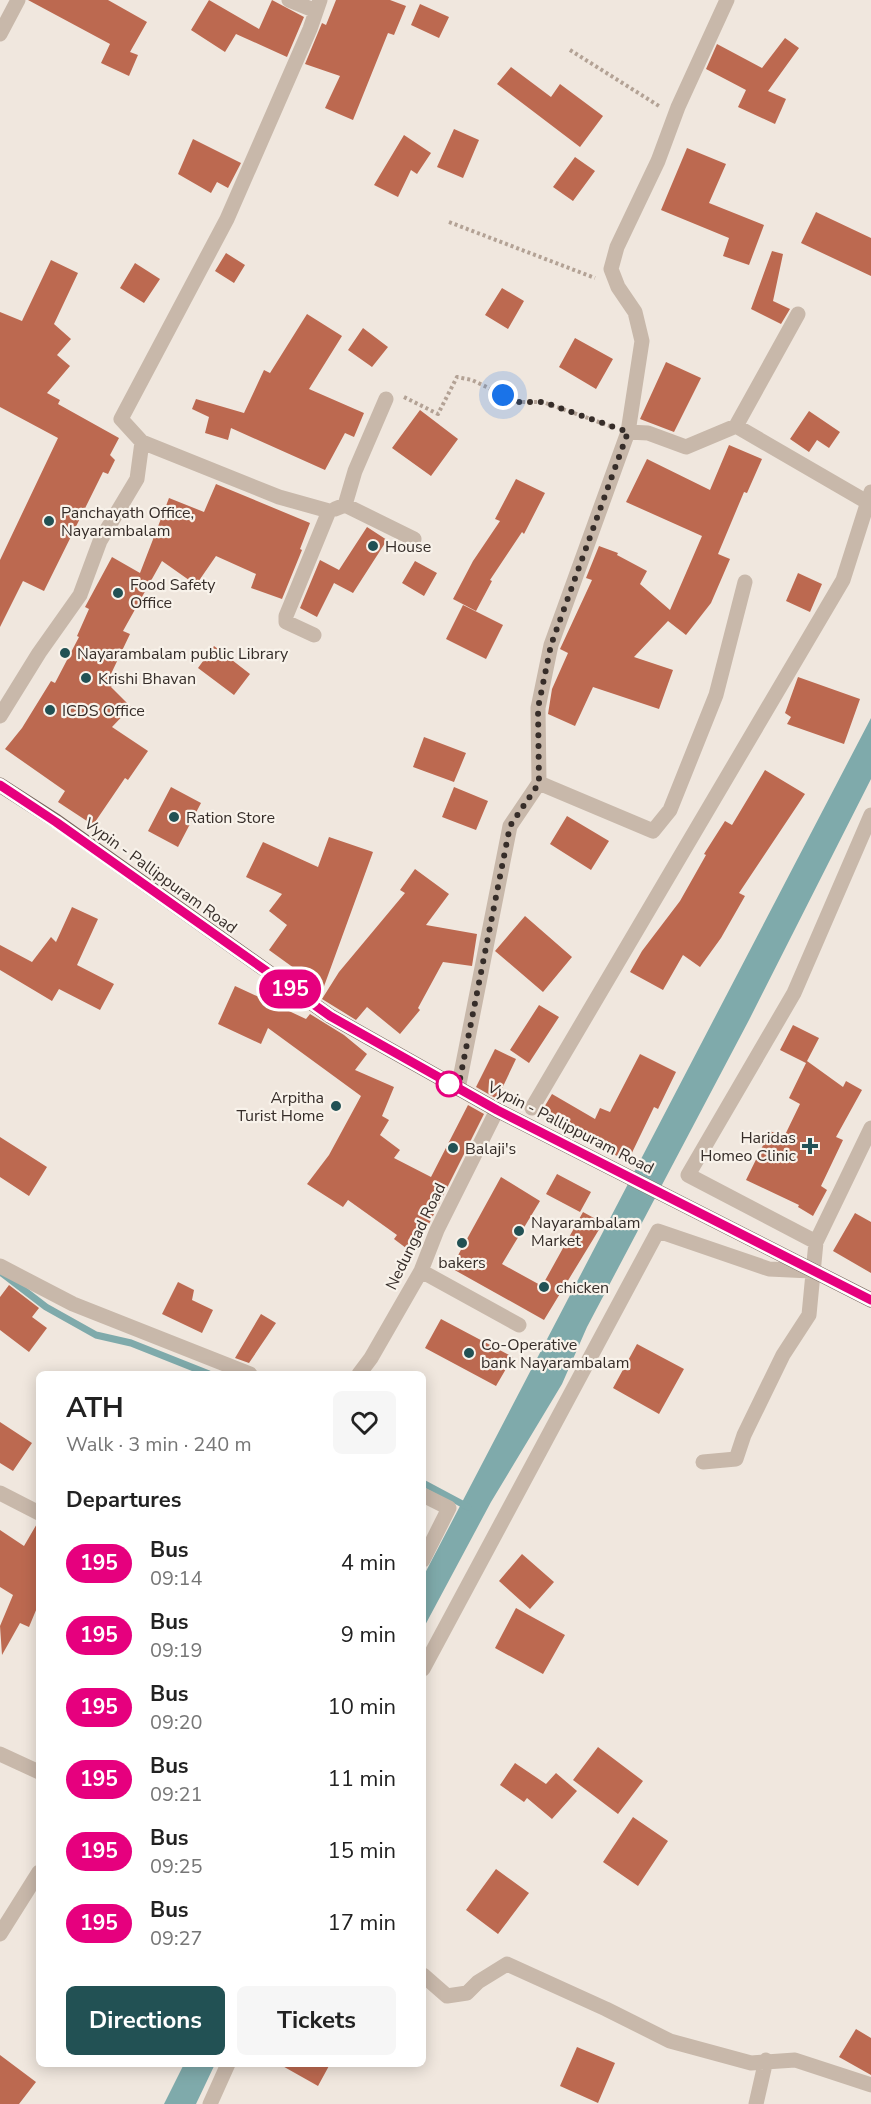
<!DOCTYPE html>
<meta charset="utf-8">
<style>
:root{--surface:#fff;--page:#f6f6f6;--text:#222;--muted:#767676;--accent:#225154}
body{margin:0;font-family:"Nunito Sans",sans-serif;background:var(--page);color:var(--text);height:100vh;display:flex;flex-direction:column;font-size:22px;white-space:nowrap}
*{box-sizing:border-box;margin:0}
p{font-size:20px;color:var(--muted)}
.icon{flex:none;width:33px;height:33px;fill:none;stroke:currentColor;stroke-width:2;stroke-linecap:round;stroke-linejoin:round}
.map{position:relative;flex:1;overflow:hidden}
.drawer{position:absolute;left:36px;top:1371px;width:390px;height:696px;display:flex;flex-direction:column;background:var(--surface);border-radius:9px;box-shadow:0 3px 15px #0003}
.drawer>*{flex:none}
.badge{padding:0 12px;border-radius:20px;font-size:21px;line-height:39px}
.you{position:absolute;width:30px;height:30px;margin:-15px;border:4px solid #fff;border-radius:50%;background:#1a73e8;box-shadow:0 0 0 9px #1a73e833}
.map>.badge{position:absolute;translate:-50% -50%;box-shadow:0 0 0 3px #fff}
h2{padding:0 30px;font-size:22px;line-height:54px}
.round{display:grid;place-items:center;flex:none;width:63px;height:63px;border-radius:9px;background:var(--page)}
.head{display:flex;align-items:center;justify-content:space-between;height:102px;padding:0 30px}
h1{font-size:28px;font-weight:700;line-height:45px}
.cta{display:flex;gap:12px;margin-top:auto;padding:12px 30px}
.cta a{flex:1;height:69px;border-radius:9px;background:var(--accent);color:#fff;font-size:24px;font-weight:700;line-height:69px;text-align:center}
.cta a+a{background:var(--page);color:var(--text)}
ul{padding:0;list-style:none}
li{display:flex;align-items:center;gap:18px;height:72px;padding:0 30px}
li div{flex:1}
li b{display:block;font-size:22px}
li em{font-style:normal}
li .badge{min-width:66px;font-weight:700;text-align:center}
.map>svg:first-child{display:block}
</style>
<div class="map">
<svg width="871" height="2104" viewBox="0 0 871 2104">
<rect width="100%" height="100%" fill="#f0e7de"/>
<path fill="#7faaab" d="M 871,718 L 871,779 L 749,1020 L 587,1327 L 562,1384 L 491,1502 L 423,1629 L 423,1577 Z
M 184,2064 L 215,2064 L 196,2104 L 164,2104 Z"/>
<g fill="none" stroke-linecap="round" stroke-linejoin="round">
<path stroke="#7faaab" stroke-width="7" d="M 3,1274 L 46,1307 L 96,1335 L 131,1343 L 209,1374
M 423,1483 L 468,1507"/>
</g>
<path fill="#bc6950" d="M 28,0 L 108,0 L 147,22 L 130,52 L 138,55 L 129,76 L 101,63 L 110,44 Z
M 209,0 L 259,29 L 272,0 L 304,17 L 287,57 L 236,34 L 225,52 L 191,30 Z
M 336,0 L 390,0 L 406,6 L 394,35 L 388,33 L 353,120 L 325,108 L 340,76 L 305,64 L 322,23 L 326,25 Z
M 420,4 L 449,17 L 439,38 L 411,25 Z
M 785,38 L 799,48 L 768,91 L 786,99 L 775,124 L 738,107 L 746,90 L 706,69 L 717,44 L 762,68 Z
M 511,67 L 551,97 L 560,84 L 603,116 L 580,147 L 497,84 Z
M 454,129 L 479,140 L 463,178 L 437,167 Z
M 404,135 L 431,153 L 417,174 L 411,170 L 398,197 L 374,185 Z
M 193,139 L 241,163 L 228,188 L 217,182 L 211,193 L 178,174 Z
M 687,148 L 726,164 L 709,203 L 764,225 L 749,265 L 723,256 L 729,238 L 661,210 Z
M 575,157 L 595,171 L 573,201 L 553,187 Z
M 816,212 L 871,238 L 871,276 L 801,243 Z
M 772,251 L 783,254 L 773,301 L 790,309 L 781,324 L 751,309 Z
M 226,253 L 245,265 L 234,283 L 215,271 Z
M 51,260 L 78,273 L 54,324 L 71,339 L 57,355 L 70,366 L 47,393 L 60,400 L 58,404 L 119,438 L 110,455 L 115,460 L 108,474 L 103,472 L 44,591 L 23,581 L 0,627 L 0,560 L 58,438 L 0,407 L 0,312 L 22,321 Z
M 135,263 L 160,279 L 144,303 L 120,288 Z
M 502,288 L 524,301 L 508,329 L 485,315 Z
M 307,314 L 342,336 L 309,389 L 364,413 L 354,437 L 345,433 L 325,470 L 231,428 L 228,440 L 205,433 L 209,417 L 192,409 L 196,399 L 244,413 L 264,370 L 270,373 Z
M 363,328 L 388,347 L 372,367 L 348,350 Z
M 575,338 L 613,359 L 596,389 L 559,367 Z
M 666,362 L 701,378 L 674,432 L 640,419 Z
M 420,410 L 458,439 L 431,476 L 392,448 Z
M 809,411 L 840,432 L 829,448 L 817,440 L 809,452 L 790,439 Z
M 729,445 L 762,459 L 747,493 L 744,492 L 718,554 L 730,559 L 711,603 L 686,635 L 668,621 L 634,657 L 673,670 L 659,709 L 593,687 L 575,726 L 548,714 L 552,689 L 568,653 L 560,649 L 592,580 L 586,578 L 599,546 L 618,553 L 617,555 L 647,571 L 640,584 L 670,610 L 702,536 L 626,502 L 647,459 L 710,490 Z
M 516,479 L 545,493 L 524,534 L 522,532 L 490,580 L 492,581 L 476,611 L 453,599 L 473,561 L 500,521 L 495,519 Z
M 216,484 L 310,523 L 300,549 L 302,550 L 282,599 L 251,588 L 256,574 L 216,556 L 196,585 L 162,561 L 123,631 L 130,634 L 110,676 L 115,679 L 111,687 L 131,707 L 112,727 L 148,751 L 128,780 L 125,778 L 93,825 L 58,802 L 65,791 L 5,749 L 22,728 L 51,681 L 55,683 L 79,637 L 77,636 L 89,609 L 85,607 L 112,557 L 140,573 L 169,498 L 204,512 Z
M 367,527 L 387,540 L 353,593 L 334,583 L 317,617 L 300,608 L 320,560 L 339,570 Z
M 415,561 L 437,573 L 424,596 L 402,583 Z
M 798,573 L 822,584 L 810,612 L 786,601 Z
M 463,605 L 503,625 L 486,659 L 446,639 Z
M 214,646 L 250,674 L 234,695 L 198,668 Z
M 798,677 L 860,699 L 844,744 L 787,724 L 791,717 L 785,713 Z
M 424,737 L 466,753 L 454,782 L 413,767 Z
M 765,770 L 805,794 L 739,893 L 745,896 L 721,938 L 700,967 L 683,955 L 663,990 L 630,972 L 642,951 L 680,901 L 706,855 L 704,854 L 725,821 L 732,825 Z
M 171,787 L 201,803 L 178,847 L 148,831 Z
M 454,787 L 488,801 L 476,830 L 442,817 Z
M 567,816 L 609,841 L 591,870 L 550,844 Z
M 329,837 L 373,852 L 323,989 L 269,950 L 287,925 L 269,911 L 282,894 L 246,877 L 263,842 L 318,867 Z
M 415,869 L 449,894 L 426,925 L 477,934 L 472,966 L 443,962 L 418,1008 L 420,1010 L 400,1034 L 367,1007 L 356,1020 L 322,999 L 339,972 L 405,893 L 400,890 Z
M 72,907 L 98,919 L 77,965 L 114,984 L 100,1010 L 59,989 L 52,1001 L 0,970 L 0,945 L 32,962 L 51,937 L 56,942 Z
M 525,916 L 572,957 L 543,992 L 495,951 Z
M 235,986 L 306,1019 L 310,1014 L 344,1035 L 367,1054 L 355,1070 L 394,1087 L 382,1116 L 389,1120 L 380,1135 L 400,1150 L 394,1158 L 431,1177 L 468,1105 L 484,1114 L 414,1254 L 394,1239 L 397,1235 L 348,1200 L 343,1207 L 307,1184 L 329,1155 L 361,1096 L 268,1028 L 261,1044 L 218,1024 Z
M 539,1005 L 559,1017 L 529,1063 L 510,1050 Z
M 793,1025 L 819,1038 L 806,1063 L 780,1050 Z
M 495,1049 L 516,1059 L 497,1099 L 476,1087 Z
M 640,1054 L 676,1072 L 658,1109 L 654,1107 L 628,1161 L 579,1138 L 540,1114 L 552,1094 L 595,1119 L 600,1108 L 610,1112 Z
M 807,1061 L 843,1087 L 846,1081 L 862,1090 L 836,1137 L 843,1140 L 821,1186 L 827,1190 L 813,1216 L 798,1207 L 799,1205 L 746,1180 L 770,1131 L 784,1137 L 800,1104 L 789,1098 Z
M 0,1137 L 47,1167 L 29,1196 L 0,1177 Z
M 557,1174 L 591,1192 L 580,1212 L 546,1194 Z
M 501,1177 L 540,1201 L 502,1264 L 542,1286 L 583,1212 L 603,1223 L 544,1320 L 451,1268 Z
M 855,1213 L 871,1222 L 871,1273 L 833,1251 Z
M 178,1282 L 194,1290 L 192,1300 L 213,1310 L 202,1333 L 162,1314 Z
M 9,1285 L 39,1308 L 32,1317 L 47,1328 L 29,1352 L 0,1330 L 0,1297 Z
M 261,1314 L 276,1323 L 249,1363 L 235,1358 Z
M 441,1319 L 513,1357 L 496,1386 L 425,1348 Z
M 637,1344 L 684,1369 L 659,1414 L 613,1388 Z
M 0,1422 L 32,1443 L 13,1471 L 0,1463 Z
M 38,1522 L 39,1603 L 29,1627 L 20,1623 L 2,1655 L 0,1626 L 13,1595 L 0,1587 L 0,1530 L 24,1546 Z
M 522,1554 L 554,1582 L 530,1609 L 499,1581 Z
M 516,1608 L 565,1635 L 543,1674 L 495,1648 Z
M 598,1747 L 643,1781 L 618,1814 L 573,1780 Z
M 515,1763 L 546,1784 L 556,1773 L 577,1791 L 552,1819 L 527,1798 L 524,1802 L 500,1785 Z
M 633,1817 L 668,1841 L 638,1886 L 603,1862 Z
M 496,1869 L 529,1893 L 498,1934 L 466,1910 Z
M 856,2029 L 871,2038 L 871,2075 L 839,2057 Z
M 577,2047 L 615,2063 L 598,2103 L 560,2086 Z
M 0,2055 L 36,2082 L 19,2104 L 0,2104 Z
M 279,2064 L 330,2064 L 318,2086 Z"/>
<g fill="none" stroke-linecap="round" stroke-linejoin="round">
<path stroke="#b3a295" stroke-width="4" stroke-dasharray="3 3" stroke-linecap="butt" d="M 570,50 L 659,106
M 449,222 L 595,278
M 404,397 L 438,414 L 457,377 L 472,380 L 518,402 L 543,402 L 610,426"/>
<path stroke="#c8b8aa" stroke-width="15" d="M 289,0 L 316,11
M 0,34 L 18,0
M 736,426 L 867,502
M 628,432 L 648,433 L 686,447 L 736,426 L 798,314
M 142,442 L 121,419 L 227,219 L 310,29 L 320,0
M 345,505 L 355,471 L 386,399
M 335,509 L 345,505 L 414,539
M 0,716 L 39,653 L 80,595 L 100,541 L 137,479 L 142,442 L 279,497 L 329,511 L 286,616 L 286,622 L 314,635
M 539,783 L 653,831 L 670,810 L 716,695 L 745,582
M 458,1089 L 510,826 L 539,783 L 538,708 L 551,645 L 628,432 L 642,341 L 635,312 L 618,287 L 611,269 L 617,247 L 658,161 L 678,107 L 727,0
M 532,1108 L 843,580 L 871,492
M 816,1242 L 688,1175 L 794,993 L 871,815
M 0,1266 L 73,1304 L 250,1374
M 421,1271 L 519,1325
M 359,1374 L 371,1358 L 421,1271 L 437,1230 L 497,1110
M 703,1462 L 736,1459 L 744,1435 L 783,1355 L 809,1315 L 816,1242 L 871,1128
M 0,1493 L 39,1513
M 423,1495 L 449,1508 L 423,1560
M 423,1669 L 658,1231 L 769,1269 L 811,1271
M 0,1754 L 39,1772
M 0,1934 L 39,1872
M 423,1975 L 447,1996 L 467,1993 L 478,1982 L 507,1964 L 606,2009 L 670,2041 L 751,2063 L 795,2060 L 871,2085
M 210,2104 L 228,2064
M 756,2104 L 766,2060"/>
<path stroke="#77645c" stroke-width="15" d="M 0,785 L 56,821 L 330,1016 L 497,1110 L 871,1300"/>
</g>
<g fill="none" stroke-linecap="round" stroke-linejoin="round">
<defs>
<path id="line" d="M 0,785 L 56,822 L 330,1016 L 497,1110 L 871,1300"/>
</defs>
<use href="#line" stroke="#fff" stroke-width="14"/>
<use href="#line" stroke="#e6007e" stroke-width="9"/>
<path stroke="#362d29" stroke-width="6" stroke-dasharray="0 10.8" d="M 449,1084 L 458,1089 L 510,826 L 539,783 L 538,708 L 551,645 L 628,432 L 543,402 L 518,402 L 503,395"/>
</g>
<g fill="#225154" stroke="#f8f2ea" stroke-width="2">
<circle cx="49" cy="521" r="6"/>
<circle cx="373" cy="546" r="6"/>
<circle cx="118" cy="593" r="6"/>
<circle cx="65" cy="653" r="6"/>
<circle cx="86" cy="678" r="6"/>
<circle cx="50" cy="710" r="6"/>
<circle cx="174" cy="817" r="6"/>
<circle cx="336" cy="1106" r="6"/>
<path d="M807 1137h6v6h6v6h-6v6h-6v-6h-6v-6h6z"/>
<circle cx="453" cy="1148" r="6"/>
<circle cx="519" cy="1231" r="6"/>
<circle cx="462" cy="1243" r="6"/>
<circle cx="544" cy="1287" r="6"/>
<circle cx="469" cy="1353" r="6"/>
</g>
<circle fill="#fff" stroke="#e6007e" stroke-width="3" cx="449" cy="1084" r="12"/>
<g text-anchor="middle" stroke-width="4.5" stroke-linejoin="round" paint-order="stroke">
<g font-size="16" fill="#362d29" stroke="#f8f2ea" text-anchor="start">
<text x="61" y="518">Panchayath Office,<tspan x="61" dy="18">Nayarambalam</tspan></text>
<text x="385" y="552">House</text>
<text x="130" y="590">Food Safety<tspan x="130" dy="18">Office</tspan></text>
<text x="77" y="659">Nayarambalam public Library</text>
<text x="98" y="684">Krishi Bhavan</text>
<text x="62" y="716">ICDS Office</text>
<text x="186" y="823">Ration Store</text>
<text x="324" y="1103" text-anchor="end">Arpitha<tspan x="324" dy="18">Turist Home</tspan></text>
<text x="796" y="1143" text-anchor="end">Haridas<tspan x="796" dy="18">Homeo Clinic</tspan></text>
<text x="465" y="1154">Balaji's</text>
<text x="531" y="1228">Nayarambalam<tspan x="531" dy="18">Market</tspan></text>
<text x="462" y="1268" text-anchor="middle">bakers</text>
<text x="556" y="1293">chicken</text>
<text x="481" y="1350">Co-Operative<tspan x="481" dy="18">bank Nayarambalam</tspan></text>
</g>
<g font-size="16" fill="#362d29" stroke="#f8f2ea">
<text transform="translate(161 875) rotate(36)" y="6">Vypin - Pallippuram Road</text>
<text transform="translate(571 1127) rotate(27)" y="6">Vypin - Pallippuram Road</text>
<text transform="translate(415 1236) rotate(-64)" y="6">Nedungad Road</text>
</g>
</g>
</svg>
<div class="you" style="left:503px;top:395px"></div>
<b class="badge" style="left:290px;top:989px;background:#e6007e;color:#fff">195</b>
<section class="drawer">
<div class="head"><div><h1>ATH</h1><p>Walk · 3 min · 240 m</p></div><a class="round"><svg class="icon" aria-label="heart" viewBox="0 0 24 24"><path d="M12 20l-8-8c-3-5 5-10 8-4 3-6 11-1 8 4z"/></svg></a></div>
<h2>Departures</h2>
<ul>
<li><span class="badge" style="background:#e6007e;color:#fff">195</span><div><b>Bus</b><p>09:14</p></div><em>4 min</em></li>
<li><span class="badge" style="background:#e6007e;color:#fff">195</span><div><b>Bus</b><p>09:19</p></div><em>9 min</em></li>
<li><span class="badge" style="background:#e6007e;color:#fff">195</span><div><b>Bus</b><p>09:20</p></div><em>10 min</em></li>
<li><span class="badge" style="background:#e6007e;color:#fff">195</span><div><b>Bus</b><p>09:21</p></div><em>11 min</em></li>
<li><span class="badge" style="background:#e6007e;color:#fff">195</span><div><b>Bus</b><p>09:25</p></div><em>15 min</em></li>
<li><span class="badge" style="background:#e6007e;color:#fff">195</span><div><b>Bus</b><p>09:27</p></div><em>17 min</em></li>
</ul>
<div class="cta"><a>Directions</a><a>Tickets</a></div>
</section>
</div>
